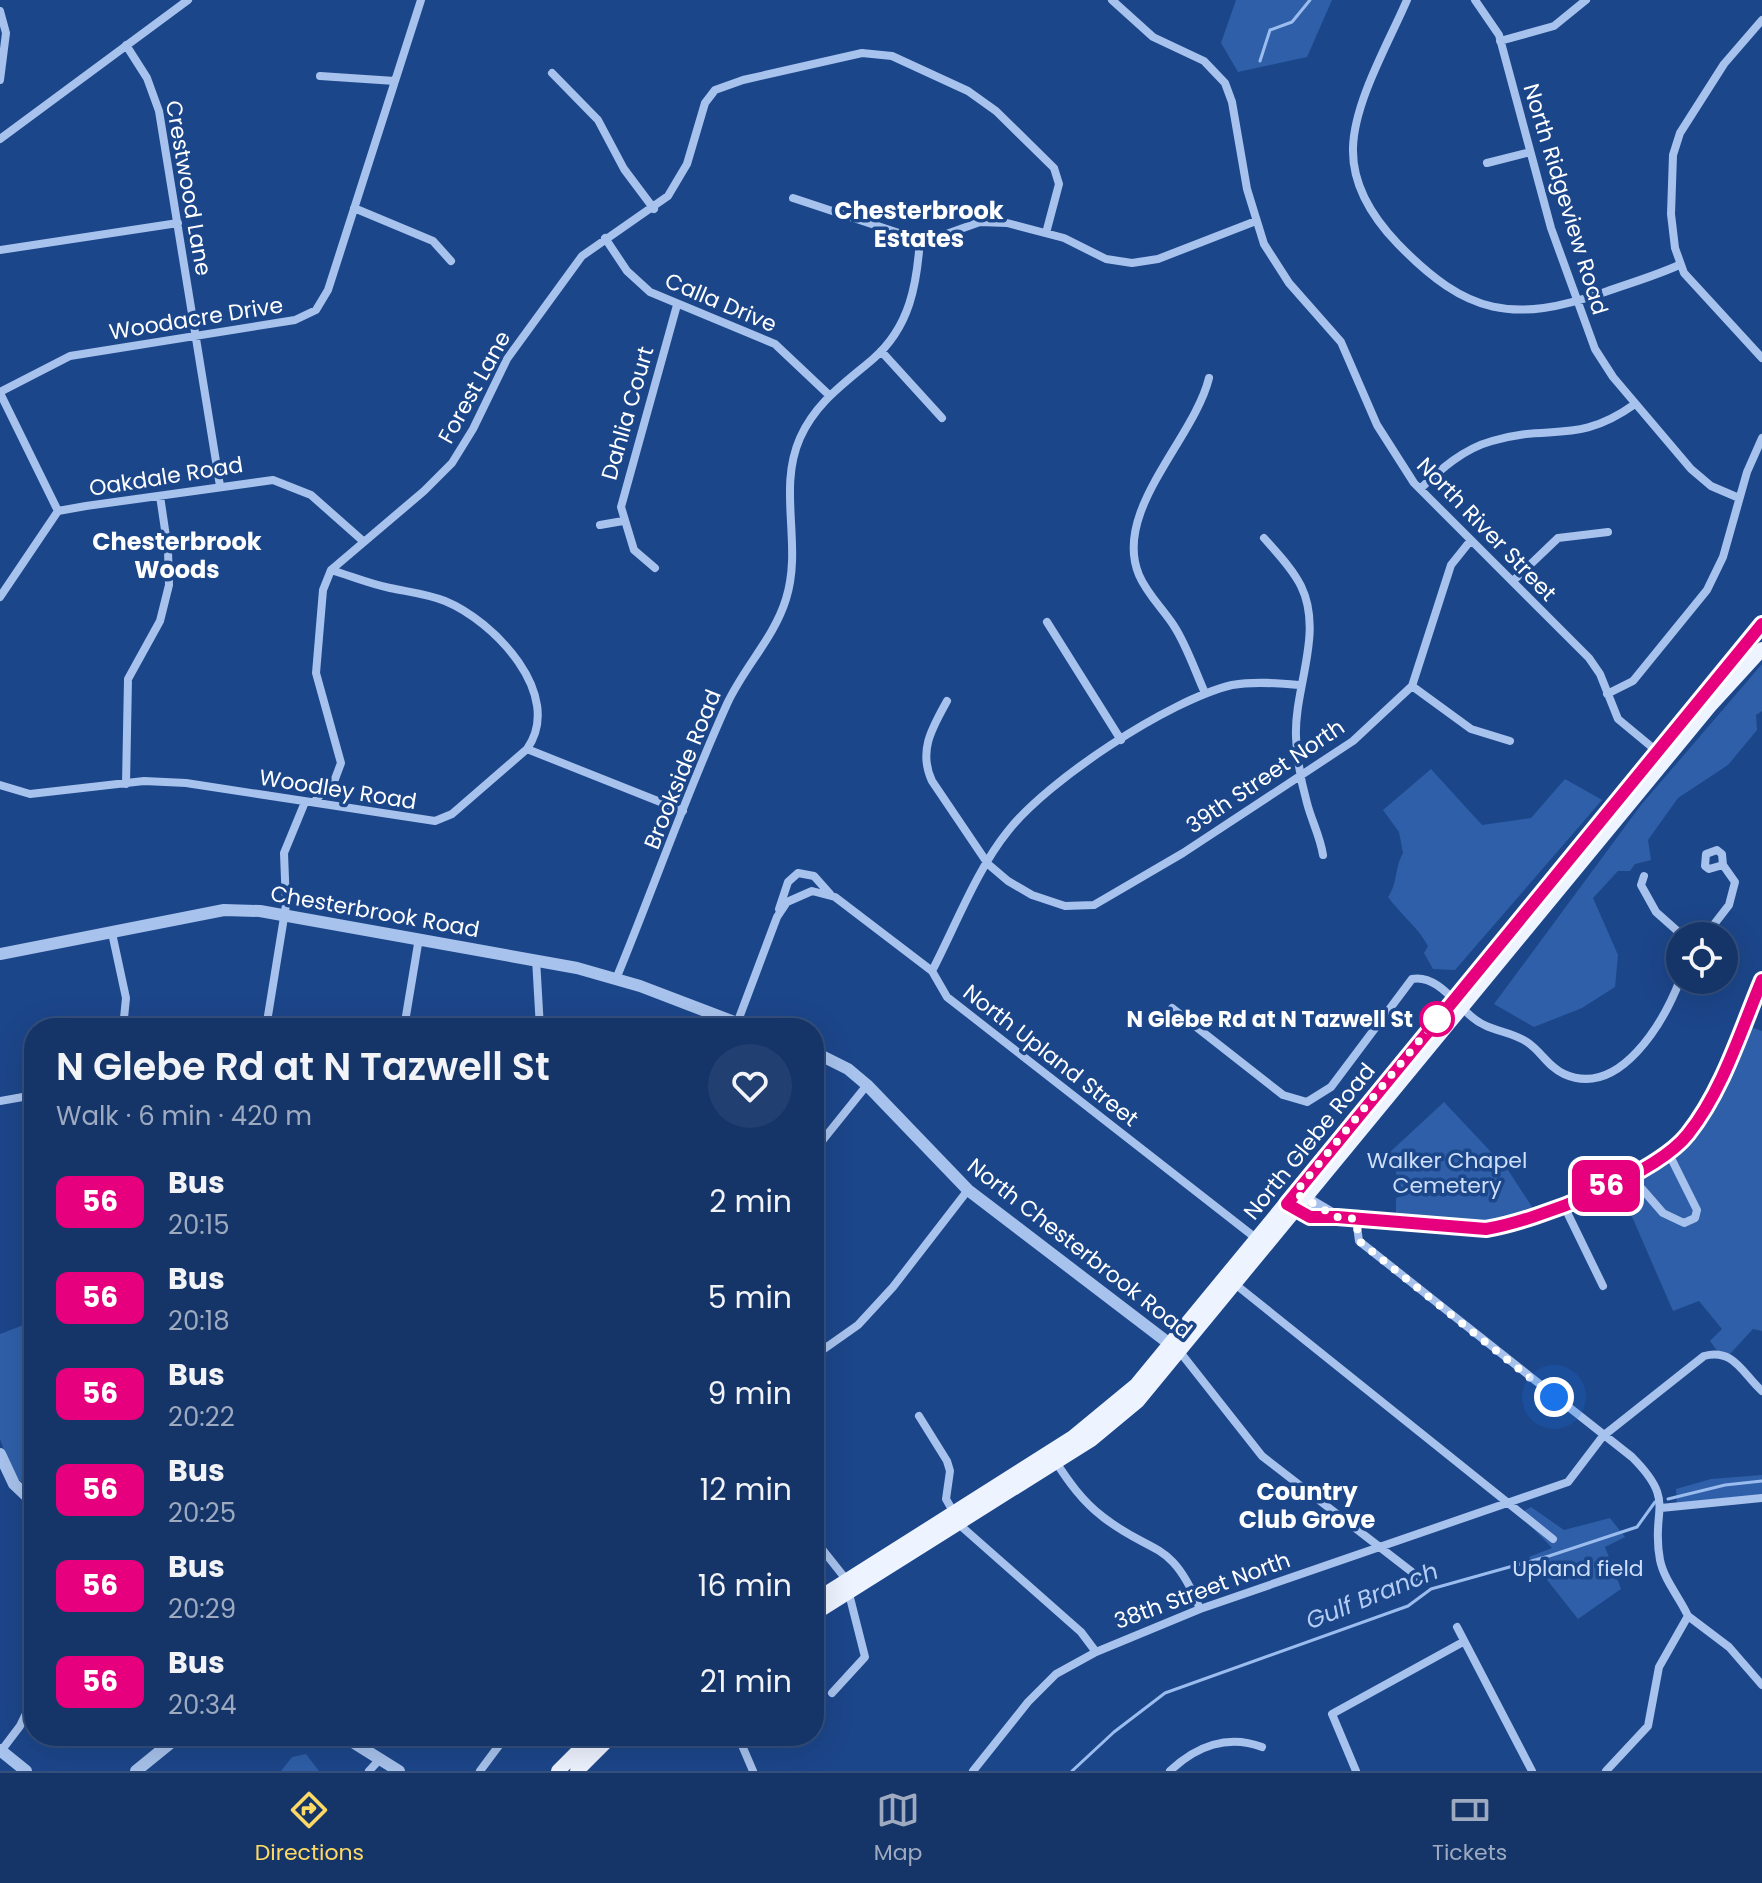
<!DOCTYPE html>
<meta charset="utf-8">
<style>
:root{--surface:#153468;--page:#223f71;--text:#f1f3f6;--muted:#9daac0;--line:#344f7c;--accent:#fdda65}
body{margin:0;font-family:Poppins,sans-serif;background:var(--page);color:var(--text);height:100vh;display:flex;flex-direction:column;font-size:30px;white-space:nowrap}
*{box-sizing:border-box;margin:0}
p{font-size:26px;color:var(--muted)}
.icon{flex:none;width:44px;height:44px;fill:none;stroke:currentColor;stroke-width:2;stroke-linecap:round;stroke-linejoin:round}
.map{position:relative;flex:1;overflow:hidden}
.sheet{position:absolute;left:24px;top:1018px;width:800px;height:728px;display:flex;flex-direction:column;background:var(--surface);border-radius:32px;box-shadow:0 8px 32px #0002,0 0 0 2px var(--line)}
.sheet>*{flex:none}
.badge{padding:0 16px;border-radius:12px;font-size:28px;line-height:52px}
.fabs{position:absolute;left:1666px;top:922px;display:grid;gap:16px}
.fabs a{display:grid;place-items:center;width:72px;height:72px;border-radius:50%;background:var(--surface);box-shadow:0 8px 32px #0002,0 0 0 2px var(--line);font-size:40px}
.you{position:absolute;width:40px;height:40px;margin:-20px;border:6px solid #fff;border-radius:50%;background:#1a73e8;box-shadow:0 0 0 12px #1a73e833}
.map>.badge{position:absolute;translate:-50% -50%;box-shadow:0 0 0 4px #fff}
.round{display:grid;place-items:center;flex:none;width:84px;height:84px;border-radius:42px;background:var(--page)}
.summary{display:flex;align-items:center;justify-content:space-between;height:136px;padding:0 32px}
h1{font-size:38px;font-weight:600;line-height:60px}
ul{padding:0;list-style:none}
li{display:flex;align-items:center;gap:24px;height:96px;padding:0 32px}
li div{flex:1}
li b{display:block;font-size:30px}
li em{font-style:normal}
li .badge{min-width:88px;font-weight:700;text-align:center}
.tab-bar{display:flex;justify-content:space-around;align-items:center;height:112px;border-top:2px solid var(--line);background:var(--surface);font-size:22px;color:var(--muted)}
.tab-bar a{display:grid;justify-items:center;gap:4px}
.tab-bar .selected{color:var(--accent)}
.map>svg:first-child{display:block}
</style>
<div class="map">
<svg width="1762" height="1771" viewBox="0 0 1762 1771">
<rect width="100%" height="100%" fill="#1c468a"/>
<path fill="#2f5fa8" d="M 1236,0 L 1332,0 L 1307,57 L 1238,72 L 1221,43 Z
M 1762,664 L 1762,711 L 1756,715 L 1757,730 L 1728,765 L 1678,798 L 1648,840 L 1651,860 L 1635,864 L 1630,871 L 1618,871 L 1593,898 L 1618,955 L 1615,987 L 1582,1008 L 1534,1027 L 1494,1004 L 1641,805 Z
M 1431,769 L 1482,825 L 1531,818 L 1565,779 L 1602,800 L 1455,970 L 1433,969 L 1424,953 L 1428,946 C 1418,927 1401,915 1388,897 C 1398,883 1394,869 1403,853 L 1399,832 L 1383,810 Z
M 1750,1027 L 1762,1031 L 1762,1331 L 1753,1329 L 1729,1355 L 1718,1352 L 1710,1341 L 1722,1329 L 1699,1301 L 1673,1311 L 1620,1189 C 1708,1147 1714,1112 1750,1027 Z
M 1444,1102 L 1508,1170 L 1534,1210 C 1489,1228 1443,1219 1396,1215 L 1396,1198 L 1404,1195 L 1389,1153 Z
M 34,1321 L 34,1492 L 13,1475 L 0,1439 L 0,1334 Z
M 1762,1475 L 1762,1498 L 1677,1506 L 1676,1489 L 1711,1479 Z
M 1531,1507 L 1564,1530 L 1610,1518 L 1625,1537 L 1605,1547 L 1621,1589 L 1578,1619 L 1529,1557 L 1552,1548 L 1519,1514 Z
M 306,1754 L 319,1771 L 281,1771 L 292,1757 Z"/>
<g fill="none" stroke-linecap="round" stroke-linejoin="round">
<path stroke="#9abcee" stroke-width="3" d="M 1260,61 L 1270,30 L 1292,22 L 1310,0
M 1668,1499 L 1725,1485 L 1762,1481
M 1072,1771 L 1114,1732 L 1165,1693 L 1408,1606 L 1431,1589 L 1549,1556 L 1637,1527 L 1655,1502"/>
<path stroke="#a7c2ec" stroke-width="8" d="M 1112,0 L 1153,37 L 1204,61 L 1225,83 L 1232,102 L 1247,189 L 1264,244 L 1289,283 L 1341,342 L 1377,425 L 1414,483 L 1589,658 L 1600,674 L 1618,719 L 1659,753
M 1407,0 C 1389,42 1354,102 1353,148 C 1352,185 1373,218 1398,244 C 1467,315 1513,324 1605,292 C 1630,283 1655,276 1679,265
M 1475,0 L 1499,35 L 1551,228 L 1595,349 L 1613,377 L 1691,469 L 1711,486 L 1739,498
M 1762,20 L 1724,64 L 1680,133 L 1673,155 L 1671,214 L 1675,248 L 1684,273 L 1762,358
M 1500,41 L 1554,26 L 1586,0
M 126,45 L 147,78 L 159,111 L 220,486
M 552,73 L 598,120 L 624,169 L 654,209
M 320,76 L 395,81
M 0,80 L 6,33 L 0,11
M 0,139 L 188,0
M 1487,163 L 1530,152
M 793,198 L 911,237 L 938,237 L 980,222 L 1007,223 L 1064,238 L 1106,259 L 1132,263 L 1158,259 L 1256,221
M 354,208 L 433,241 L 451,261
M 605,238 L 627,271 L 650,292 L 775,344 L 829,395
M 0,250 L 178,223
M 881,351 L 942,418
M 0,392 L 70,356 L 295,320 L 316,310 L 328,290 L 421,0
M 0,393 L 58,511
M 1420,489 C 1441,469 1463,449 1492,441 C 1551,423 1576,446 1635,404
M 600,525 L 623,521
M 1264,538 C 1277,553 1292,568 1301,586 C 1324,633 1294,688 1296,737 C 1297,759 1301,782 1307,803 C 1312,822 1320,836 1323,855
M 655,568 L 634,550 L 621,507 L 677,305
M 331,570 C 351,576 370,584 390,588 C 409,592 427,594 445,601 C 494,621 565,695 527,749
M 1513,581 L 1558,538 L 1608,532
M 0,597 L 58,511 L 86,506 L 273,480 L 311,495 L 363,541
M 1047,622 L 1121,740
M 1412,686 L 1471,729 L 1510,741
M 1205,693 C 1195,671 1187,646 1174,626 C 1163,609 1147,594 1139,575 C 1112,511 1194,439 1209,378
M 1607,694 L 1633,681 L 1707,590 L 1723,557 L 1747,472 L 1762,438
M 947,701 C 932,728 918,751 932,781 L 988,864 L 1008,881 L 1032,895 L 1065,906 L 1094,905 L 1183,853 L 1353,741 L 1412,686 L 1451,565 L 1471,540
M 126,784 L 128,679 L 160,621 L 169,585 L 168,550 L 160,496
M 0,785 L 30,794 L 144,781 L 186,783 L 435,821 L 452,814 L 527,749 L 683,811
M 314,802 L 335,779 L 341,763 L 316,673 L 323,590 L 331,570 L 424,491 L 452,463 L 473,429 L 507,359 L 582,256 L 668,196 L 687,164 L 705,103 L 715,90 L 743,80 L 862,53 L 892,56 L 968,91 L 996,111 L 1054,168 L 1059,184 L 1046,233
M 1644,876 L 1641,885 L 1656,912 L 1683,936
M 779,909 L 788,882 L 798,873 L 814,876 L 830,894
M 112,933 L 126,998 L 123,1028
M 1705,936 L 1729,905 L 1735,882 L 1723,865 L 1722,854 L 1717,850 L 1706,854 L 1705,866 L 1709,869 L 1723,865
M 536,959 L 540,1028
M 932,971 C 955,927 977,869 1008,831 C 1048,780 1169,700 1232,685 C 1254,681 1278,683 1299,685
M 616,979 C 654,887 686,794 727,704 C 744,667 774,638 786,599 C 803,545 777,490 800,438 C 816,402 845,383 873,359 C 910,327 917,284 920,239
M 1172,1008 L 1283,1095 L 1307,1102 L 1331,1087 L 1412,979 C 1436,974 1455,1003 1472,1017 C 1489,1032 1509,1030 1527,1042 C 1541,1051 1548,1067 1564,1074 C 1620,1099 1664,1021 1680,980
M 736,1026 L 777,917 L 787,902 L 812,891 L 835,897 L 932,971 L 947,997 L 1257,1239
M 266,1028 L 286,905 L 284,853 L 305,802
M 404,1028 L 419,938
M 0,1101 L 34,1095
M 814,1151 L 867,1085
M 1629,1174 L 1663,1213 L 1684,1223 L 1695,1218 L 1697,1210 L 1668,1152
M 1564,1206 L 1603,1286
M 1356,1219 L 1359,1241 L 1632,1457 C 1678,1503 1650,1509 1660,1560 C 1664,1580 1680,1598 1688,1616 L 1659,1667 L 1648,1726 L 1606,1771
M 1235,1284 L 1553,1539
M 1180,1352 L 1262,1456 L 1421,1579
M 814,1356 L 858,1325 L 893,1287 L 968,1190
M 919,1416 L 947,1461 L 950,1471 L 946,1499 L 962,1527 L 1081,1632 L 1096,1652
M 1054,1459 C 1068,1481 1082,1501 1103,1517 C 1153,1556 1171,1538 1200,1609
M 1661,1508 L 1762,1498
M 814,1539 L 845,1578 L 865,1657 L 832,1693
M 1688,1616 L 1729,1647 L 1762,1685
M 1457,1627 L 1532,1771
M 738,1736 L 753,1771
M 1,1751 L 20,1726 L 34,1697
M 369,1771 L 380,1759
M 480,1771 L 506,1736
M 973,1771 L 1028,1702 L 1056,1674 L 1096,1652 L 1200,1609 L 1568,1482 L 1603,1436 L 1704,1356 C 1734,1348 1742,1373 1762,1391
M 1170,1771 C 1196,1746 1228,1734 1262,1747
M 1356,1771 L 1332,1714 L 1463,1642"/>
<path stroke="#a7c2ec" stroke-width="12" d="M 0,954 L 224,910 L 260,911 L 577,968 L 640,986 L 750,1028
M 814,1052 L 848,1069 L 867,1085 L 968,1190 L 1175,1348
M 1298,1194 L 1337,1217
M 1289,1206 L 1315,1219 L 1337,1217 L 1486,1229 C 1536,1221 1657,1174 1688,1134 C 1723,1091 1741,1030 1762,980
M 0,1454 L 14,1484 L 34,1503
M 343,1736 L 399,1771
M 0,1750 L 26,1771
M 136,1771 L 179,1736"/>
<path stroke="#edf3ff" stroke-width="14" d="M 814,1601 L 1073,1437 L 1136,1385 L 1762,624
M 814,1614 L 1091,1440 L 1138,1401 L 1710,706 L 1762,649
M 558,1771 L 593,1736
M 577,1771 L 612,1736"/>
</g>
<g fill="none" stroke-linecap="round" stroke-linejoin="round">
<defs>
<path id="line" d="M 1762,624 L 1287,1204 L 1310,1217 L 1337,1217 L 1486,1229 C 1536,1221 1657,1174 1688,1134 C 1723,1090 1741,1030 1762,980"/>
</defs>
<use href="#line" stroke="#fff" stroke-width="18"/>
<use href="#line" stroke="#e6007e" stroke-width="12"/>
<path stroke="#fff" stroke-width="8" stroke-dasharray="0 14.4" d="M 1437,1019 L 1295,1193 L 1337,1217 L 1356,1219 L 1359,1241 L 1554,1397"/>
</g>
<circle fill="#fff" stroke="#e6007e" stroke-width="4" cx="1437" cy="1019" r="16"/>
<g text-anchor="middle" stroke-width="7" stroke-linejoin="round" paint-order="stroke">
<g font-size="22" fill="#fff" stroke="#1c468a">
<text transform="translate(189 188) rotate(80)" y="8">Crestwood Lane</text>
<text transform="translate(1566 199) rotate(73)" y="8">North Ridgeview Road</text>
<text transform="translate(721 302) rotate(23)" y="8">Calla Drive</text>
<text transform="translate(196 318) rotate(-9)" y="8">Woodacre Drive</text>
<text transform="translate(474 387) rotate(-61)" y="8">Forest Lane</text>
<text transform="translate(627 413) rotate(-74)" y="8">Dahlia Court</text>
<text transform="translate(166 476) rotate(-9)" y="8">Oakdale Road</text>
<text transform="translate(1487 529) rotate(46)" y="8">North River Street</text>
<text transform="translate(682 769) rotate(-68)" y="8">Brookside Road</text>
<text transform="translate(1265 776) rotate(-34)" y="8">39th Street North</text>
<text transform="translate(338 789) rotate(9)" y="8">Woodley Road</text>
<text transform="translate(375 911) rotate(10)" y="8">Chesterbrook Road</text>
<text transform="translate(1051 1055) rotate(38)" y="8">North Upland Street</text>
<text transform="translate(1309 1141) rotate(-51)" y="8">North Glebe Road</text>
<text transform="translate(1080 1248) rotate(38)" y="8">North Chesterbrook Road</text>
<text transform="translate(1202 1590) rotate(-20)" y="8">38th Street North</text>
</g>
<g font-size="22" font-weight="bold" fill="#fff" stroke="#1c468a" text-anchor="end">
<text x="1413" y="1027">N Glebe Rd at N Tazwell St</text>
</g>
<g font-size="22" fill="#ccdef9" stroke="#1c468a">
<text x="1447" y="1168">Walker Chapel<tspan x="1447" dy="25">Cemetery</tspan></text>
<text x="1578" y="1576">Upland field</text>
</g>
<g font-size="24" font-weight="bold" fill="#fff" stroke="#1c468a">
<text x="919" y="219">Chesterbrook<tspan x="919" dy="28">Estates</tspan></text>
<text x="177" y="550">Chesterbrook<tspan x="177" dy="28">Woods</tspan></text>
<text x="1307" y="1500">Country<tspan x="1307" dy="28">Club Grove</tspan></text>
</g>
<g font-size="24" font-style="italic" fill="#b3cdf4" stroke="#1c468a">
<text transform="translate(1372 1596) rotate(-22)" y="8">Gulf Branch</text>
</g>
</g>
</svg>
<div class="fabs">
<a><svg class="icon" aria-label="locate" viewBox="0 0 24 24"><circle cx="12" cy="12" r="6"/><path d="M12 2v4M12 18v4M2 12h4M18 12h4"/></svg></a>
</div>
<div class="you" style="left:1554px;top:1397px"></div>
<b class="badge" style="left:1606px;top:1186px;background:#e6007e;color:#fff">56</b>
<section class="sheet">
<div class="summary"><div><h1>N Glebe Rd at N Tazwell St</h1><p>Walk · 6 min · 420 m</p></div><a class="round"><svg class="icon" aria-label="heart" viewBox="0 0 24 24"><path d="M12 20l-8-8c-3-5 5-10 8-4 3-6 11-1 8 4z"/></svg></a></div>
<ul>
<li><span class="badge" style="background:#e6007e;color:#fff">56</span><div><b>Bus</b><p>20:15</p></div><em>2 min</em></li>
<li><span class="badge" style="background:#e6007e;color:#fff">56</span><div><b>Bus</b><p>20:18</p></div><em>5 min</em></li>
<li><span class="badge" style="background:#e6007e;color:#fff">56</span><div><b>Bus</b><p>20:22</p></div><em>9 min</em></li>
<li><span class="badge" style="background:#e6007e;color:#fff">56</span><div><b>Bus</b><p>20:25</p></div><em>12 min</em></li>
<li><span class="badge" style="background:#e6007e;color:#fff">56</span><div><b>Bus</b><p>20:29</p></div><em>16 min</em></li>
<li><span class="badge" style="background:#e6007e;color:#fff">56</span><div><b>Bus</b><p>20:34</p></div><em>21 min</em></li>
</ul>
</section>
</div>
<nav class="tab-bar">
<a class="selected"><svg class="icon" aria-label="directions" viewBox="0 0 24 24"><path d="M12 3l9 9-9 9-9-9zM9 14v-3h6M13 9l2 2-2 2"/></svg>Directions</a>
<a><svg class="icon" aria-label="map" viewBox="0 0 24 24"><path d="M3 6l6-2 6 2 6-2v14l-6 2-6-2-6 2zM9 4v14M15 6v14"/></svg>Map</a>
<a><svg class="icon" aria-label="tickets" viewBox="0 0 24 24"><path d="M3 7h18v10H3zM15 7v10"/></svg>Tickets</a>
</nav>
